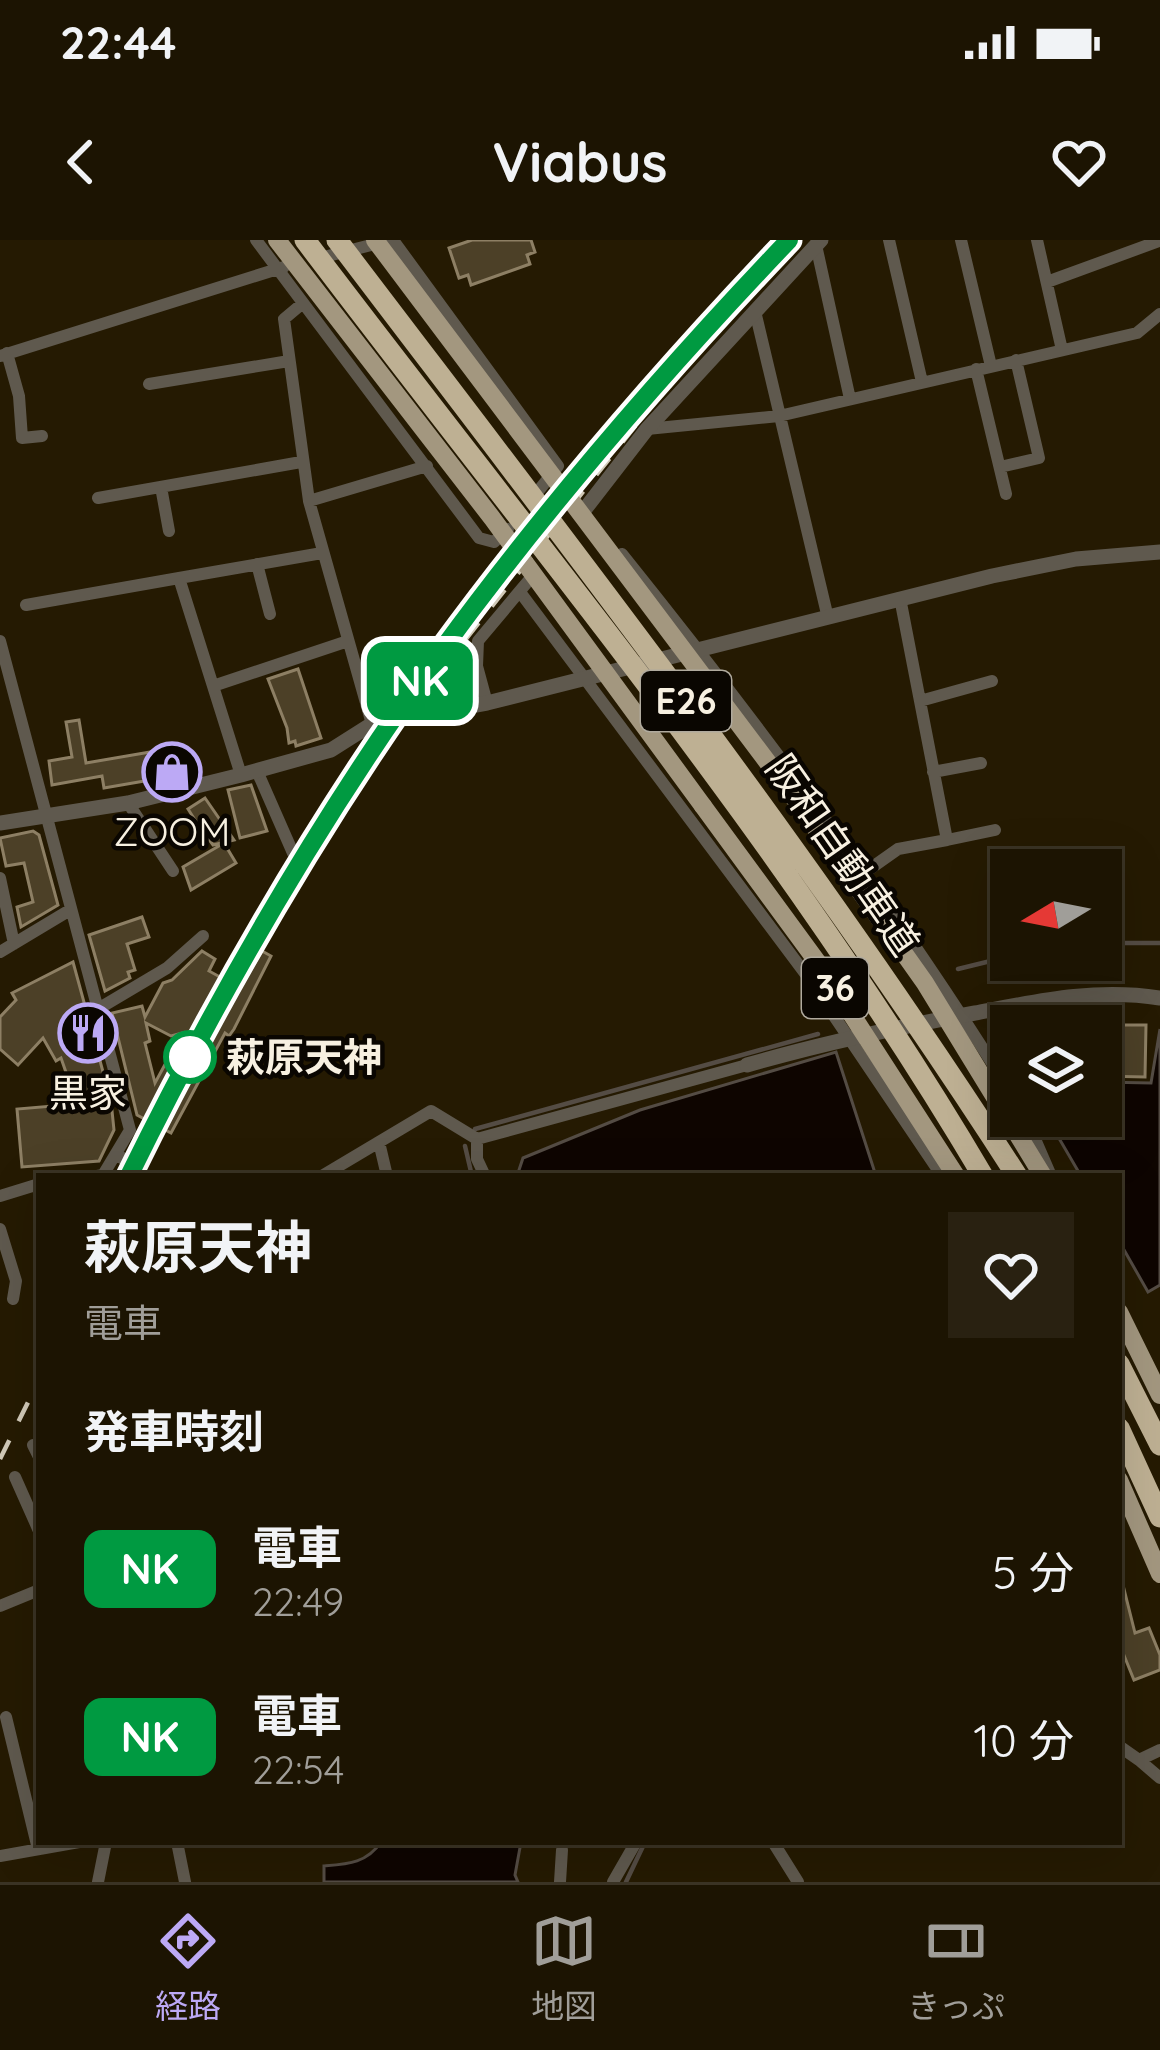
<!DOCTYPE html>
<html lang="ja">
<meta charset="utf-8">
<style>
:root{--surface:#1c1402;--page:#292111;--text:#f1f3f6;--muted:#a09e99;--line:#3a3324;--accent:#bca9f5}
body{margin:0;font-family:Quicksand,"Noto Sans JP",sans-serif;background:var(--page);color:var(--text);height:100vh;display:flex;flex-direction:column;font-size:45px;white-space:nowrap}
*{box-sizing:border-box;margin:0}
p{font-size:39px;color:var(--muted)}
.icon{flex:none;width:66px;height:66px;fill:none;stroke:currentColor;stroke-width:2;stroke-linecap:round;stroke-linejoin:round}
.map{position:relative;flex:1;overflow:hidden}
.side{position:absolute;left:36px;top:933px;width:1086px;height:672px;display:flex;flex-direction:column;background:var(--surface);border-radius:0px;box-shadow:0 12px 48px #0002,0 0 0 3px var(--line)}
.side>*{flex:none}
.badge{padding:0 24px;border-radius:18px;font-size:42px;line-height:78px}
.needle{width:78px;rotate:260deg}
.buttons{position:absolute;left:990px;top:609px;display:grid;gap:24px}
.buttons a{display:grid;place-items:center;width:132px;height:132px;border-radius:0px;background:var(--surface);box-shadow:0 12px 48px #0002,0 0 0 3px var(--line);font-size:60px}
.map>.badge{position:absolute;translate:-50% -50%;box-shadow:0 0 0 6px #fff}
h2{padding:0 48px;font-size:45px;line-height:108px}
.round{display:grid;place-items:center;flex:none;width:126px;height:126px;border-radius:0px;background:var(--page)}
.summary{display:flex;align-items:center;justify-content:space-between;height:204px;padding:0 48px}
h1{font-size:57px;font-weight:700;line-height:90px}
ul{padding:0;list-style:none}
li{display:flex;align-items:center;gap:36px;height:168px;padding:0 48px}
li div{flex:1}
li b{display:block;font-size:45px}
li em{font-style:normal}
li .badge{min-width:132px;font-weight:700;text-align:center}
.status{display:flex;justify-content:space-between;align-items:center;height:84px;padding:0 60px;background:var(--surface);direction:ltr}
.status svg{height:33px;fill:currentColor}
header{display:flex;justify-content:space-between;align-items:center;height:156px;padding:0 48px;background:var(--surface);font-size:54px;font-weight:700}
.tab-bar{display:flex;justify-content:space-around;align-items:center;height:168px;border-top:3px solid var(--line);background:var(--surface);font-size:33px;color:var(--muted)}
.tab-bar a{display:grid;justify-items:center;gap:6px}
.tab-bar .selected{color:var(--accent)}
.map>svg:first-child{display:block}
</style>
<div class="status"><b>22:44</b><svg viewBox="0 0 49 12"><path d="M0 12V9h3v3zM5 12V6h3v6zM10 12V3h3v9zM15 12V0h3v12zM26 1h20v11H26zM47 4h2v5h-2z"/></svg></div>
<header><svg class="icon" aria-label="back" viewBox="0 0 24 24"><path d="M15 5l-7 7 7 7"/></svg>Viabus<svg class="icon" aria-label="heart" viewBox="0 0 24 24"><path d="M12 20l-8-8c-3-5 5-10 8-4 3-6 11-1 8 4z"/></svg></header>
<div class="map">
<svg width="1160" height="1642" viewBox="0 0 1160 1642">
<rect width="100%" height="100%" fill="#251a02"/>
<path fill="#0e0500" stroke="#544c44" stroke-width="3" d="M 1160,789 L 1160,1045 L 1148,1052 L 1119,1001 L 1119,936 L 1081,936 L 1046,876 L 1101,876 L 1101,842 L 1151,843 Z
M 836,812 L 876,936 L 517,936 L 523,918 L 640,870 Z
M 381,1602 L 521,1602 L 515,1635 L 518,1642 L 324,1642 L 324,1626 C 348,1624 367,1623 381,1602 Z"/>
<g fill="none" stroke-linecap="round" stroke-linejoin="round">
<path stroke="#544c44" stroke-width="4.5" d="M 1101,703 L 1160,703
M 958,729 L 1011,716
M 475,889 L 818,794
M 465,906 L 472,936
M 626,1642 L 645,1602"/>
</g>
<path fill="#4c4027" stroke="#8d7f64" stroke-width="3" fill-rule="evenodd" d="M 472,0 L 531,0 L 535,12 L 527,15 L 530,24 L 471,45 L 468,35 L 459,38 L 449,8 Z
M 298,429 L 321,498 L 296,506 L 295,501 L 289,503 L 287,488 L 268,439 Z
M 79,480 L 86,523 L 156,511 L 157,515 L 166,514 L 166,519 L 182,519 L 185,534 L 104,548 L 102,536 L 52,545 L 49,521 L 72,517 L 66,482 Z
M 251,545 L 267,591 L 240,598 L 228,550 Z
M 205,558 L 234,600 L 213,605 L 195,580 L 188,569 Z
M 33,591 L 39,595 L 58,665 L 21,687 L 17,667 L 33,662 L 24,623 L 6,626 L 0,598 Z
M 224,603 L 236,623 L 191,650 L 183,627 Z
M 142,677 L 149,697 L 127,704 L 135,730 L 128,732 L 130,738 L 105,751 L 89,695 Z
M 202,711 L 215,719 L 209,731 L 240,748 L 262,711 L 271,716 L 234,789 L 229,796 L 225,793 L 171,893 L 137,875 L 112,773 L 142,766 L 145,777 L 163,743 L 172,740 ZM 146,783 L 171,796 L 182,793 L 155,843 L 145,803 L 150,801 Z
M 73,722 L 111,861 L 114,890 L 99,921 L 22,927 L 17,869 L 77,864 L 61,818 L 56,821 L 43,798 L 18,825 L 0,809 L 0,777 L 16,760 L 12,753 Z
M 1146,785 L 1145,837 L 1101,836 L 1101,785 Z
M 1123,1345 L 1135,1393 L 1149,1388 L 1160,1415 L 1160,1430 L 1134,1440 L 1119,1403 L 1119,1346 Z"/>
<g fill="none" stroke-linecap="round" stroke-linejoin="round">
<path stroke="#5f594e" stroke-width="12" d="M 256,0 L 479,298 L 494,302 L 508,289
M 393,0 L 558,226 L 532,259
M 889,0 L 922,142
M 961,0 L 991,126
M 1037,0 L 1062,110
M 816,5 L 850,159
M 316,19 L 383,2
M 1047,42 L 1159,1
M 303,63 L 284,79 L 309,261 L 372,484
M 755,71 L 828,378
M 7,113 L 19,156 L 22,198 L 42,196
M 0,116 L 284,27
M 976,129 L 1006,254
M 149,144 L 289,121
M 647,189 L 779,176 L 1137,93 L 1160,74
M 1000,227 L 1039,218 L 1016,120
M 161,247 L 169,291
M 98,258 L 301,222
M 309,261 L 427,226
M 622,314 C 761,487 894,665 1011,853
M 257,324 L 270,374
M 520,352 L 807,736 L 942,936
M 26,365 L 179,338
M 0,401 L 130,890 L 103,935 L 97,936
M 213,446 L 348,401
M 920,461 L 992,441
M 487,463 L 477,426 L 478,401 L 535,333
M 257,531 L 293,613
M 933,532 L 981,523
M 241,535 L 179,338 L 322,313
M 128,563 L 173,631
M 947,600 L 995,590
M 864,633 L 898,609 L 947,600 L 900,358
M 0,638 L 14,704
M 0,712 L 70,670
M 98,769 L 167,728 L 203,696
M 1025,876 L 1051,936
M 477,899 L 477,919 L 485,936
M 379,902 L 387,936
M 117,914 L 144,936
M 322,936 L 431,871 L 477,899 L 747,825
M 0,956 L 39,944
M 0,989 L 16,1041 L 13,1059
M 33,1205 L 39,1217
M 15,1237 L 39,1291
M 0,1366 L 39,1350
M 6,1477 L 38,1609
M 1119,1506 L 1139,1520 L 1160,1510
M 1139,1520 L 1160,1538
M 177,1602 L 185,1642
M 773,1602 L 798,1642
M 0,1616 L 79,1602
M 98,1642 L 106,1602
M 560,1642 L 562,1610
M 613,1642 L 636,1602"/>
<path stroke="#5f594e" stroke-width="15" d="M 585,269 L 647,189 L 821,0
M 0,583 L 128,563 L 241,535 L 331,510 L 372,484 L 487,463 L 992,336 L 1076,319 L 1160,312
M 747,825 C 823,803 898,787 975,773 C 1038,761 1096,748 1160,758"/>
<path stroke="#a3977f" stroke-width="18" d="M 787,548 L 925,743 L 1043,936
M 703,566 L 821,727 L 956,936
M 1119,1072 L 1160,1155
M 1119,1240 L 1160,1334"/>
<path stroke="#beb093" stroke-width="21" d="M 1119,1124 L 1160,1205
M 1119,1188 L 1160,1277"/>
<path stroke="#d1c9b8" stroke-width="4.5" stroke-dasharray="21 21" stroke-linecap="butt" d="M 139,936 L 235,743 L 342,567 L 403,478 L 667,146 L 800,0
M 0,1219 L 39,1140"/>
<path stroke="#a3977f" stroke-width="18" d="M 277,0 L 492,278 L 703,566
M 375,0 L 787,548"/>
<path stroke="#beb093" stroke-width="21" d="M 305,0 C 537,307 787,604 983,936
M 337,0 C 570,307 808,611 1017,936"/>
</g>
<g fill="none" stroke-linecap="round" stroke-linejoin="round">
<defs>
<path id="line" d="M 129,936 C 219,753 321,576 441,411 C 547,266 665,130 789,0"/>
</defs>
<use href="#line" stroke="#fff" stroke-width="27"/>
<use href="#line" stroke="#009a41" stroke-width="18"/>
</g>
<defs>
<symbol id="shop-ring" viewBox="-11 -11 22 22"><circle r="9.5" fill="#0a0601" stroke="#bca9f5" stroke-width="1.5"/><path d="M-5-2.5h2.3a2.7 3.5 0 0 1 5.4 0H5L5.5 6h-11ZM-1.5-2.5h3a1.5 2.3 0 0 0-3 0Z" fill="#bca9f5"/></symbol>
<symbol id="restaurant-ring" viewBox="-11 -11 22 22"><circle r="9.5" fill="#0a0601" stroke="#bca9f5" stroke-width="1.5"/><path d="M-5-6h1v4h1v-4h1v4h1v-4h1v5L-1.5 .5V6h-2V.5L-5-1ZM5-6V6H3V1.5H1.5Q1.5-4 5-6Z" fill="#bca9f5"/></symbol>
</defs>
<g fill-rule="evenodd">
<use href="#shop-ring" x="139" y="499" width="66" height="66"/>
<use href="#restaurant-ring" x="55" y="760" width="66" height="66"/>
</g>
<circle fill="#fff" stroke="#009a41" stroke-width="6" cx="190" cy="817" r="24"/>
<g text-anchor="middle" stroke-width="9" stroke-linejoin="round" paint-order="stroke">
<g fill="#0a0601" stroke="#b0aa9e" stroke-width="3">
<rect x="641" y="431" width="90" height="60" rx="9"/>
<rect x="802" y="718" width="66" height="60" rx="9"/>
</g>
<g font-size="36" font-weight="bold" fill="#f7f0e1">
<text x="686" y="474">E26</text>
<text x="835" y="761">36</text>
</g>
<g font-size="39" fill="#f7f0e1" stroke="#0a0601">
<text x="172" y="606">ZOOM</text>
<text x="88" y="867">黒家</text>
</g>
<g font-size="39" fill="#f7f0e1" stroke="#0a0601">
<text transform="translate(843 615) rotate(55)" y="14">阪和自動車道</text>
</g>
<g font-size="39" font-weight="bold" fill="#f7f0e1" stroke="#0a0601" text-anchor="start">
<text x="226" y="831">萩原天神</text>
</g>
</g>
</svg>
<div class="buttons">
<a><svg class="needle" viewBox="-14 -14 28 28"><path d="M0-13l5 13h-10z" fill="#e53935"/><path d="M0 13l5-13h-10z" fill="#a09e99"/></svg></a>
<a><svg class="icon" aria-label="layers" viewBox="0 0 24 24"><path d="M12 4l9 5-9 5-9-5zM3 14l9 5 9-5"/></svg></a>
</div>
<b class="badge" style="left:420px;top:441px;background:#009a41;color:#fff">NK</b>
<section class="side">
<div class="summary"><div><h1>萩原天神</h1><p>電車</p></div><a class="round"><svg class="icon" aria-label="heart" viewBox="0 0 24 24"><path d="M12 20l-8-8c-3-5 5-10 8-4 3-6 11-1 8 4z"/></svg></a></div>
<h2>発車時刻</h2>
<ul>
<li><span class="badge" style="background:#009a41;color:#fff">NK</span><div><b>電車</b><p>22:49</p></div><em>5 分</em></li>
<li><span class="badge" style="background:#009a41;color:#fff">NK</span><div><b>電車</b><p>22:54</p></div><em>10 分</em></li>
</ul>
</section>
</div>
<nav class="tab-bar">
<a class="selected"><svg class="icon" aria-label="directions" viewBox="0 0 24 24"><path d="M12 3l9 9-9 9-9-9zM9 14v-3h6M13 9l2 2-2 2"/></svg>経路</a>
<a><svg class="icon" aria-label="map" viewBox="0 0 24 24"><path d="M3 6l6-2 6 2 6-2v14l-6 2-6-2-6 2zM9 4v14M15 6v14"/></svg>地図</a>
<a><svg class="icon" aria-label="tickets" viewBox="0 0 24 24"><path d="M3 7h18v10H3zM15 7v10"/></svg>きっぷ</a>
</nav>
